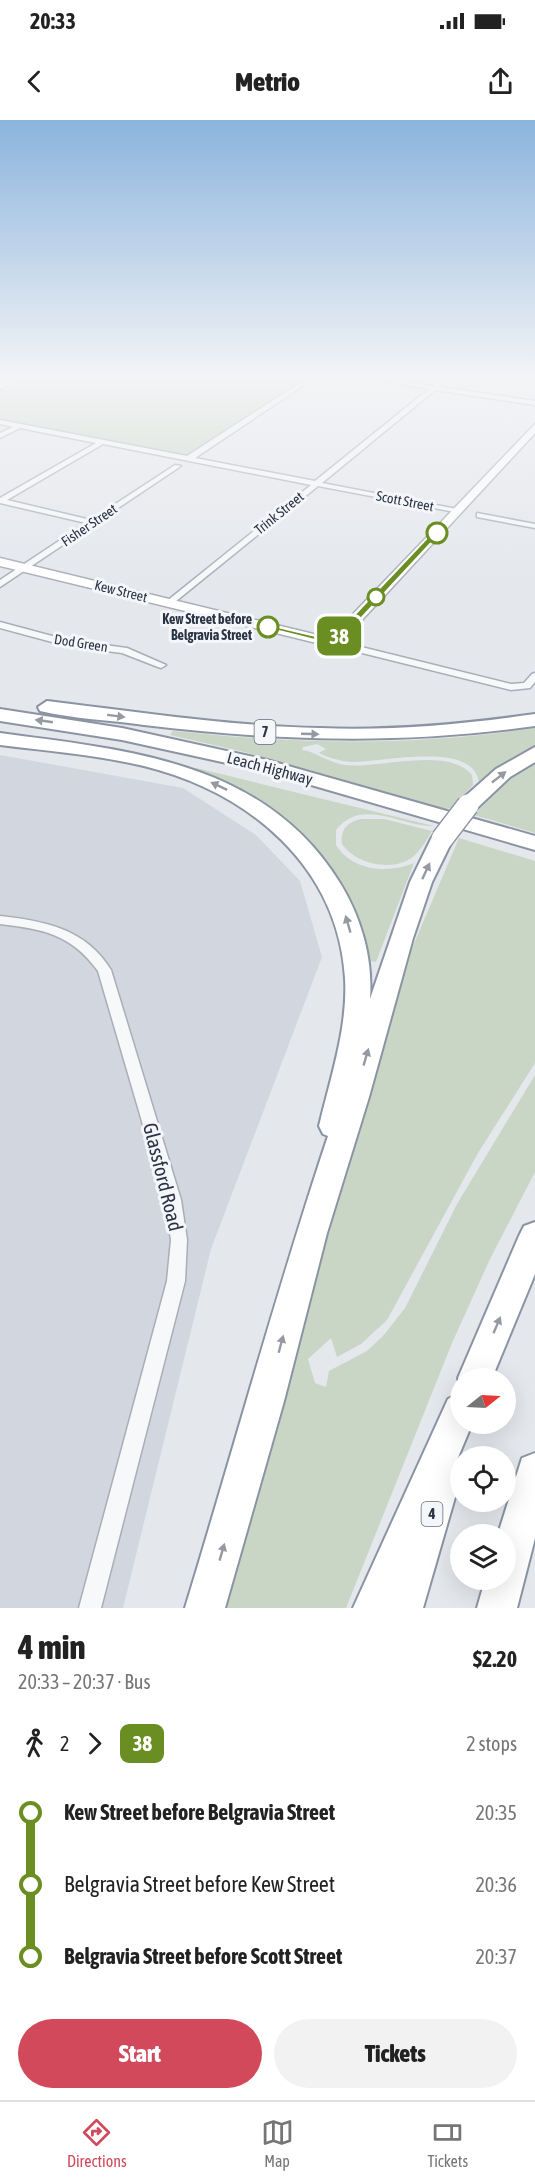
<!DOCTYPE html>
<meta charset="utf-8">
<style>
:root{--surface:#fff;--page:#f2f2f2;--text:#222;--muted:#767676;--line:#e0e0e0;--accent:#d1495b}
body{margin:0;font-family:"Asap Condensed",sans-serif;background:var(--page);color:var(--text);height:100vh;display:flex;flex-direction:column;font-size:22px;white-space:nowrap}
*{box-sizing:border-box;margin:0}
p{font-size:20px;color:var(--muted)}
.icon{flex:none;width:33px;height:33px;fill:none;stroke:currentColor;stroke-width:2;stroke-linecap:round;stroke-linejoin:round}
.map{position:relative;height:1488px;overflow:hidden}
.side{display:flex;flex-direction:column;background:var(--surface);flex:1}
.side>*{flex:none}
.badge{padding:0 12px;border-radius:9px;font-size:21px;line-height:39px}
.needle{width:39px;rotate:72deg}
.buttons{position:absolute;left:450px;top:1248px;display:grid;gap:12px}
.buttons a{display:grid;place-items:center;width:66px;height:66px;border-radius:50%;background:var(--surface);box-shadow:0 6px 24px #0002;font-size:30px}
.map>.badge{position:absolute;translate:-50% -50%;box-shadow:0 0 0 3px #fff}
.legs{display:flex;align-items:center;gap:9px;height:66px;padding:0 18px;font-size:20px}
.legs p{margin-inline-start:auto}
.overview{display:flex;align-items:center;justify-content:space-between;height:102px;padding:0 18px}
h1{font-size:33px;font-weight:800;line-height:45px}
.button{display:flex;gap:12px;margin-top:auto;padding:12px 18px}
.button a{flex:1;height:69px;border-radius:36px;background:var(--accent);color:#fff;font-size:24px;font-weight:800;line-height:69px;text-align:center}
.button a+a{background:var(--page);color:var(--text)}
ul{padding:0 18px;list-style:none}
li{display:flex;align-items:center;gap:21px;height:72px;font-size:22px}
li i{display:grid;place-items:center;width:9px;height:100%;margin:0 8px;background:currentColor}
li i::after{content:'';width:15px;height:15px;margin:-8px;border:4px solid;border-radius:50%;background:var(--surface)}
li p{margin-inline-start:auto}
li:first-child i{background:linear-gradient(#0000 50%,currentColor 0)}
li:last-child i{background:linear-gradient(currentColor 50%,#0000 0)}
.status{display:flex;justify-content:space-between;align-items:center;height:42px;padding:0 30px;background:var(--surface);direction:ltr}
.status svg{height:16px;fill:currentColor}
header{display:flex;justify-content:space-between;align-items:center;height:78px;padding:0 18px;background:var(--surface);font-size:27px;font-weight:800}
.tabs{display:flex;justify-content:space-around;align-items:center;height:84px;border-top:2px solid var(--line);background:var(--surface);font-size:16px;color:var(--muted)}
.tabs a{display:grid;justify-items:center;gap:3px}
.tabs .on{color:var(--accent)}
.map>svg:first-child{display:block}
</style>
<div class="status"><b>20:33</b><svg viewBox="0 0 49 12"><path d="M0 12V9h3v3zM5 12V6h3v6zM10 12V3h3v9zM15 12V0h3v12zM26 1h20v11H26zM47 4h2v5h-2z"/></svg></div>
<header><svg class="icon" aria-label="back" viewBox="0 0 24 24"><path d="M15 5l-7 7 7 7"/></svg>Metrio<svg class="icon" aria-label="share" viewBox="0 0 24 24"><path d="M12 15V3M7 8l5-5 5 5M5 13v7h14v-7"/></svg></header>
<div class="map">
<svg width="535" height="1488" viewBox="0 0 535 1488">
<rect width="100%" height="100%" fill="#e4e7ec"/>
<path fill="#d2d6de" d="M 0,635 L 183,668 L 256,715 L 300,761 L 322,837 L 211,1129 L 123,1488 L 0,1488 Z"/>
<path fill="#c9d6c5" d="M 23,259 L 304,259 L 186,335 L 0,300 L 0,269 Z
M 535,608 L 535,629 L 479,665 C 478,619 380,643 351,642 C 340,641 329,638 319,633 L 326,629 L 317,624 L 303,627 L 302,630 C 312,630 329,643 345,645 C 379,649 449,626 472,655 L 473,665 L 451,688 L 445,689 L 240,631 L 170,615 L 173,611 C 300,624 409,627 535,608 Z
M 535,642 L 535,713 L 474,695 L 506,662 Z
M 196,648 L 434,706 C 404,708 362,676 336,710 L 336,725 C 352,751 388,754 414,743 L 376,842 L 364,840 L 319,737 L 193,651 Z
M 361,699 L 384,699 L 432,711 C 427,719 422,728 415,735 C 396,753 356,745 342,724 C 340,710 347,702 361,699 Z
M 459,718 L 535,741 L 535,943 L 478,1033 L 387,1200 L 361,1224 L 337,1237 L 331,1218 L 308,1239 L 315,1263 L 326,1267 L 329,1251 L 367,1231 L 383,1216 L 405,1188 L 457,1084 L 535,955 L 535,1052 L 490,1139 L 452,1223 L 346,1488 L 219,1488 L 367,966 L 407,840 Z"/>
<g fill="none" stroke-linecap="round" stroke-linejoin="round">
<defs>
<path id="street" d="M 306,259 L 313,259 L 195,338 L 315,361 L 429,269 L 371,259 L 385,259 L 433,266 L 441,259 L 448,259 L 439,267 L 535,281 L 535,285 L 435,270 L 322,363 L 457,389 L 461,391 L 460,393 L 318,366 L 170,486 L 167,485 L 167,481 L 311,365 L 103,324 L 7,380 L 91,400 L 175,345 L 181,346 L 0,467 L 0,460 L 86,403 L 0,383 L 0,378 L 96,323 L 20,308 L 0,318 L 0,313 L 13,307 L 0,304 L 0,300 L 187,336 Z
M 477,393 L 535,404 L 535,408 L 477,397 Z
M 0,502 L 67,520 L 127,528 L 166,545 L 161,548 L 158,547 L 122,533 L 67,526 L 0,508 Z
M 333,520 L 511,564 L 524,563 L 532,554 L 535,553 L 535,562 L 530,568 L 511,570 L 330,525 L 328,523 Z
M 0,796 C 45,801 86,809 111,850 L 181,1080 L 187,1120 L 185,1161 L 101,1488 L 79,1488 L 167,1161 L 171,1120 L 165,1080 L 98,851 C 71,814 43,809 0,804 Z"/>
<path id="secondary" d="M 535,304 L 535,313 L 338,526 L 333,527 L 0,446 L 0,438 L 330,518 Z"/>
<path id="primary" d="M 7,259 L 20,259 L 0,269 L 0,262 Z"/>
<path id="highway" d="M 47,581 C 138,592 229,606 320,608 C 392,611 464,604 535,594 L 535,606 C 400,625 280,621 144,605 C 110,600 74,599 40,591 L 38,587 Z
M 0,589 L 122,608 L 267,640 L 535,716 L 535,730 L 263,651 L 122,620 L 0,601 Z
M 0,613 C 128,630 265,641 340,763 C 361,797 373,838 370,879 L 410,762 L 431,719 L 434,714 L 450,714 L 453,719 L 432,762 L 413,818 L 369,977 L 327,1113 L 284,1281 L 225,1488 L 185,1488 C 233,1331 276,1172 328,1016 L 323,1014 L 319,1006 C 330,959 348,908 345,858 C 338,746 249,672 144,646 C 97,635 48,631 0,625 Z
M 535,627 L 535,642 L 510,657 L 475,690 L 461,690 L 457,685 L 461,680 L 496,649 Z
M 535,1102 L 535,1154 L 492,1258 L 460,1258 L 460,1265 L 458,1258 L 519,1116 L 524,1106 Z
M 460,1273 L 460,1304 L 472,1304 L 454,1347 L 460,1360 L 423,1488 L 353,1488 L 448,1279 Z
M 535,1333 L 535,1418 L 517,1488 L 477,1488 L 485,1460 L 506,1460 L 506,1414 L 498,1414 L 522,1338 Z"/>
</defs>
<use href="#street" stroke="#a9aeb7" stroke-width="3"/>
<use href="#secondary" stroke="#a9aeb7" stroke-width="3"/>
<use href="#primary" stroke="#a3abb8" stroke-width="2"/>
<use href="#highway" stroke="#8b94a3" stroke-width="4"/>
<use href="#street" fill="#f7f8fa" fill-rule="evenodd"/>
<use href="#secondary" fill="#fff" fill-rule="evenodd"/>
<use href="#primary" fill="#fff" fill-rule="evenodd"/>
<use href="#highway" fill="#fff" fill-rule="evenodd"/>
<defs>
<path id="highway-bridge" d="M 442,719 L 468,685"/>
</defs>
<use href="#highway-bridge" stroke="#8b94a3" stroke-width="24" stroke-linecap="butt"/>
<use href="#highway-bridge" stroke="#fff" stroke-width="21"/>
</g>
<defs><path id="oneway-solid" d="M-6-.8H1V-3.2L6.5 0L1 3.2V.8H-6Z" transform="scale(1.5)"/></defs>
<g fill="#959aa2">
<use href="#oneway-solid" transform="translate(116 596) rotate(7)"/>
<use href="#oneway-solid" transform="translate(44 601) rotate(-172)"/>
<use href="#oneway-solid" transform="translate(310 614) rotate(2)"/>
<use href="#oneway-solid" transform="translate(499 657) rotate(-38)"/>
<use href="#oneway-solid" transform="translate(219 666) rotate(-155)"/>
<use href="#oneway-solid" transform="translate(426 751) rotate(-65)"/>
<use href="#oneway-solid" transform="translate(348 804) rotate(-106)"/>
<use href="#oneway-solid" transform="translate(366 937) rotate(-74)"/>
<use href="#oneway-solid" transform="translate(497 1205) rotate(-67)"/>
<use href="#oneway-solid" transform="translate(281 1224) rotate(-75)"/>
<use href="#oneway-solid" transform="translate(222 1432) rotate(-74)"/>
</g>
<linearGradient id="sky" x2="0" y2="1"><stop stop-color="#8bb4dd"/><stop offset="0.55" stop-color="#f3f4f6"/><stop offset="1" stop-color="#f3f4f6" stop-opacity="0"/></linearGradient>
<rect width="535" height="467" fill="url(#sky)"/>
<path fill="#6b8e23" stroke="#fff" stroke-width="1.5" d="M 434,411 L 440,413 L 336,525 L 264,507 L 268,505 L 331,520 Z"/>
<g fill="#fff" stroke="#6b8e23" stroke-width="3">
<circle cx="437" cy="413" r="10"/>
<circle cx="376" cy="477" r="8"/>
<circle cx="268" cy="507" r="10"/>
</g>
<g text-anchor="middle" stroke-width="6" stroke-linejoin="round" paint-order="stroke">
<g font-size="14" fill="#2b3445" stroke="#f4f6f9">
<text transform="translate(405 381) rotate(11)" y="5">Scott Street</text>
<text transform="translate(279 393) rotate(-39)" y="5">Trink Street</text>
<text transform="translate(89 405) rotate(-34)" y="5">Fisher Street</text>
<text transform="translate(121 471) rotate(14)" y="5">Kew Street</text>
<text transform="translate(81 523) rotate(9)" y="5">Dod Green</text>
</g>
<g font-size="14" font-weight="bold" fill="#2b3445" stroke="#f4f6f9" text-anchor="end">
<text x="252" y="504">Kew Street before<tspan x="252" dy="16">Belgravia Street</tspan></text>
</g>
<g fill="#f4f6f9" stroke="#676e7b" stroke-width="1.5">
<rect x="254.5" y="600" width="21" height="24" rx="4.5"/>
<rect x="421.5" y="1382" width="21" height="24" rx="4.5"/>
</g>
<g font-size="15" font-weight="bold" fill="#2b3445">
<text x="265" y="617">7</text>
<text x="432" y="1399">4</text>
</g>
<g font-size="16" fill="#2b3445" stroke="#f4f6f9">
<text transform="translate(270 648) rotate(15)" y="6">Leach Highway</text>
</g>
<g font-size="20" fill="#2b3445" stroke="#f4f6f9">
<text transform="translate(163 1057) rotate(76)" y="7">Glassford Road</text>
</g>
</g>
</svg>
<div class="buttons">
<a><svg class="needle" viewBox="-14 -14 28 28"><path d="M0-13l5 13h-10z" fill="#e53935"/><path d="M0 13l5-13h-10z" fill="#767676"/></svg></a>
<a><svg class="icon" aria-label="locate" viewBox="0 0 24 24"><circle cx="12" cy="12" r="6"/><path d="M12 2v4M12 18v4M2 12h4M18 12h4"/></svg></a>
<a><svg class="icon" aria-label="layers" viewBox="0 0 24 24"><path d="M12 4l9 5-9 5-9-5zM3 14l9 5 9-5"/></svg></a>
</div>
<b class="badge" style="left:339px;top:516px;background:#6b8e23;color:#fff">38</b>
</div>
<section class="side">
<div class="overview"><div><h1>4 min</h1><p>20:33 – 20:37 · Bus</p></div><b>$2.20</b></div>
<div class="legs"><svg class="icon" aria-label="walk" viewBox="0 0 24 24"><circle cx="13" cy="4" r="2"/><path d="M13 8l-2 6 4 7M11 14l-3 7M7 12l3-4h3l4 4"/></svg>2<svg class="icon" aria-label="forward" viewBox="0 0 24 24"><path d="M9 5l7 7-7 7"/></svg><b class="badge" style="background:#6b8e23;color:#fff">38</b><p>2 stops</p></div>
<ul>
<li><i style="color:#6b8e23"></i><b>Kew Street before Belgravia Street</b><p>20:35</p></li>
<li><i style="color:#6b8e23"></i><span>Belgravia Street before Kew Street</span><p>20:36</p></li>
<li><i style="color:#6b8e23"></i><b>Belgravia Street before Scott Street</b><p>20:37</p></li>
</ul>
<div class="button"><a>Start</a><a>Tickets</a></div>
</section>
<nav class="tabs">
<a class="on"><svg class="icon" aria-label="directions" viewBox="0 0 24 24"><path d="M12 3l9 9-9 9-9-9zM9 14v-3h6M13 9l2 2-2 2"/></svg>Directions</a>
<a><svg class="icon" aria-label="map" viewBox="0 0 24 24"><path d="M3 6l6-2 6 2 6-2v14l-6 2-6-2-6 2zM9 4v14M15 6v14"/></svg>Map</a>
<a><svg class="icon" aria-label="tickets" viewBox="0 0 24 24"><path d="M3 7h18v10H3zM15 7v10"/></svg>Tickets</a>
</nav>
